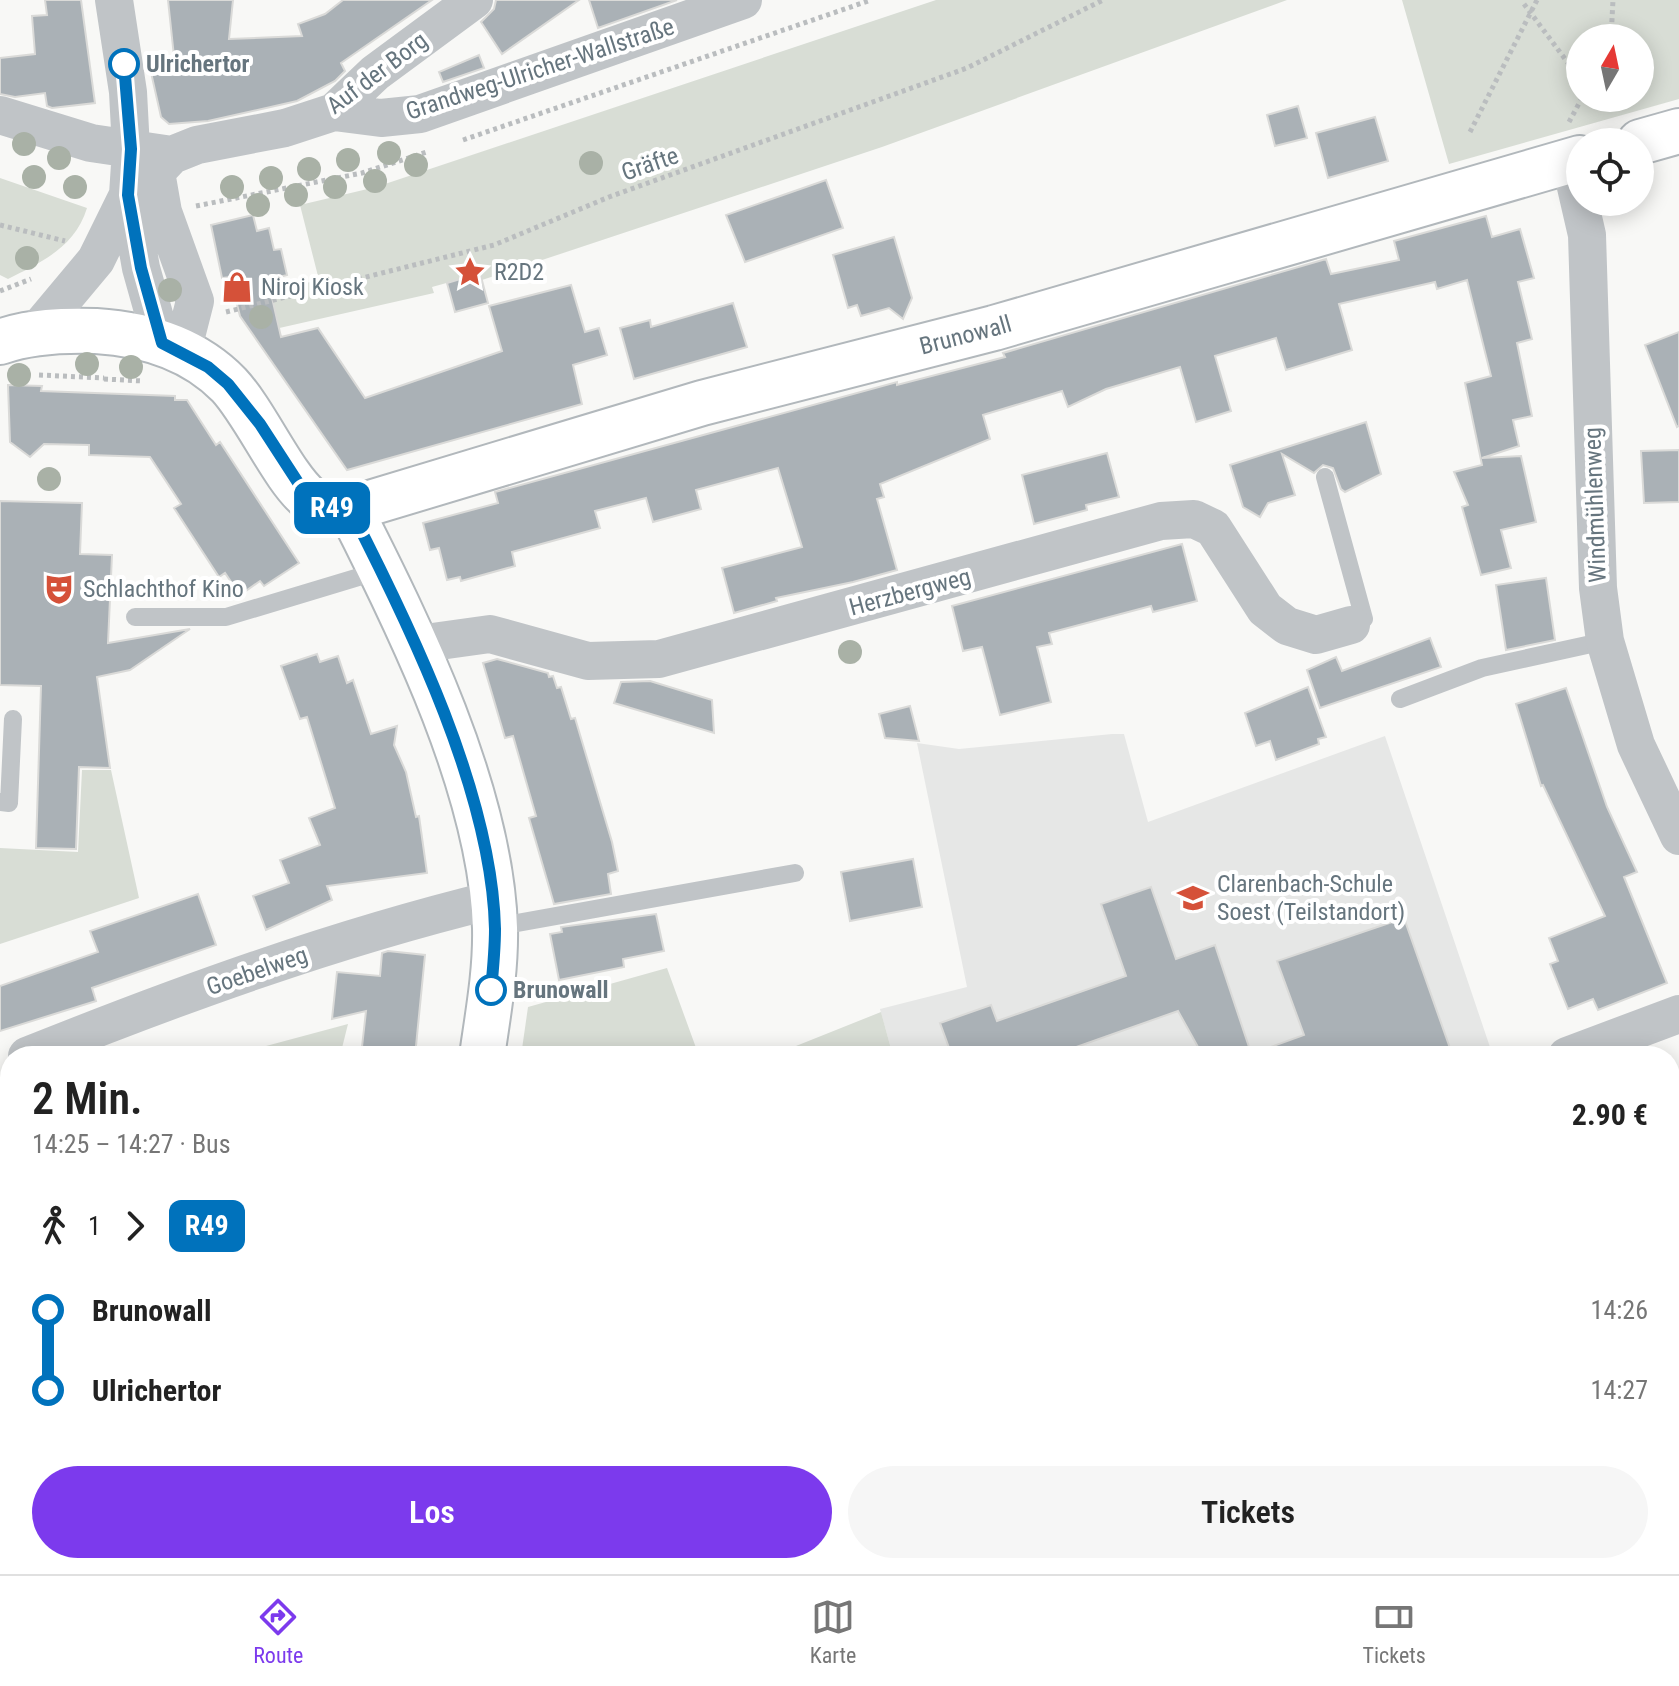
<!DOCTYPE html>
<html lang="de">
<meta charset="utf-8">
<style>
:root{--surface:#fff;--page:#f6f6f6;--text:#222;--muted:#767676;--line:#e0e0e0;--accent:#7c3aed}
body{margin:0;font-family:"Roboto Condensed",sans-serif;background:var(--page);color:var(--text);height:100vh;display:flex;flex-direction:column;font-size:30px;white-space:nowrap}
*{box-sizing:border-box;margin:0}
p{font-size:26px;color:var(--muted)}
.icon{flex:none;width:44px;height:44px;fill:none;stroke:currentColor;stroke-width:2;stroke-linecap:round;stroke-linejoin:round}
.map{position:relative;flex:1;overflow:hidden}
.drawer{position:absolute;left:0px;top:1046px;width:1680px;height:528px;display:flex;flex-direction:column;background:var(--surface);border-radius:32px 32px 0 0;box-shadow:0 4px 20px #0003}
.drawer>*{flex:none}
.badge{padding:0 16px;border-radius:12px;font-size:28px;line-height:52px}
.needle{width:52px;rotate:9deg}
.controls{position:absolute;left:1566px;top:24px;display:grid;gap:16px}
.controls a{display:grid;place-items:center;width:88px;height:88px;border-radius:50%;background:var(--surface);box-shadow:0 4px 20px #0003;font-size:40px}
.map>.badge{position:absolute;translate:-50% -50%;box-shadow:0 0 0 4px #fff}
.legs{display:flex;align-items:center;gap:12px;height:88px;padding:0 32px;font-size:26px}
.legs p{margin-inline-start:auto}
.summary{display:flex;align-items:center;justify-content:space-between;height:136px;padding:0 32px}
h1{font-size:44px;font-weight:600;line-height:60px}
.action{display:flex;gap:16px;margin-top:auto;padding:16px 32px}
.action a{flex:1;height:92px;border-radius:48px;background:var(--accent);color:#fff;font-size:32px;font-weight:600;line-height:92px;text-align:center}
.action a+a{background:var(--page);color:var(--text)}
ul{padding:0 32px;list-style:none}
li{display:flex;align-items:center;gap:28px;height:80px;font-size:30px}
li i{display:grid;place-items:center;width:12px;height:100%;margin:0 10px;background:currentColor}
li i::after{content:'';width:20px;height:20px;margin:-10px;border:6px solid;border-radius:50%;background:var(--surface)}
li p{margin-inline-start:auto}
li:first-child i{background:linear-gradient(#0000 50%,currentColor 0)}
li:last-child i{background:linear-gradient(currentColor 50%,#0000 0)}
.menu{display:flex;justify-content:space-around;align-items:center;height:112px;border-top:2px solid var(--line);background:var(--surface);font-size:22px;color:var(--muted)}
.menu a{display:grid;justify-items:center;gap:4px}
.menu .selected{color:var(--accent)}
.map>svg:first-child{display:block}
</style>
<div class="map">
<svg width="1679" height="1574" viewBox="0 0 1679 1574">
<rect width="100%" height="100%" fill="#f8f8f6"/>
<path fill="#e6e7e6" d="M 1112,734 L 1124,734 L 1148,822 L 1385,736 L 1493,1056 L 893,1056 L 880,1009 L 967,987 L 917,743 L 959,749 Z"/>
<path fill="#d8ddd5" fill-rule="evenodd" d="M 936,0 L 1287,0 L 882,147 L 482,280 L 479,274 L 432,287 L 434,293 L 253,334 L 235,299 L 319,280 L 300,205 L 376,187 Z
M 1402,0 L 1679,0 L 1679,99 L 1449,164 ZM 1580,38 L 1640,38 L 1640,98 L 1580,98 Z
M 0,178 L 87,208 C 75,247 42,262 8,279 L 0,275 Z
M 82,770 L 111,770 L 139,898 L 0,944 L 0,848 L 78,852 Z
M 667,968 L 699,1056 L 521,1056 L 528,1007 Z
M 881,1012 L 893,1056 L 771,1056 Z
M 348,1024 L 340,1056 L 233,1056 L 233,1055 Z
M 48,1564 L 269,1564 L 271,1574 L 48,1574 Z"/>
<path fill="#aab1b6" stroke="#dadad8" stroke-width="2" d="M 45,0 L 81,0 L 95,103 L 52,108 L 47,106 L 45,93 L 15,97 L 0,94 L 0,58 L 35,54 L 32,16 L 47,15 Z
M 168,0 L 233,0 L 229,39 L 302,36 L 298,24 L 325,14 L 343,0 L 432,0 L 341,63 L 345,71 L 335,81 L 297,101 L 208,121 L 169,124 L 161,117 L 150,68 L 175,66 Z
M 496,0 L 579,0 L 502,54 L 481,22 L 494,9 Z
M 589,0 L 677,0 L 598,28 Z
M 479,55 L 484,68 L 443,82 L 439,72 Z
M 1298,106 L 1307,138 L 1275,146 L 1267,115 Z
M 1375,117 L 1388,161 L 1328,178 L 1316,133 Z
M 826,180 L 843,228 L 745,262 L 726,215 Z
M 253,215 L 257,231 L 269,228 L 274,250 L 281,249 L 287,275 L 268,280 L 281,337 L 318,328 L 365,398 L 502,351 L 489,306 L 571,285 L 585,332 L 599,328 L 607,355 L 573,365 L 582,404 L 347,470 L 240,316 L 230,277 L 222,278 L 211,225 Z
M 1486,216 L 1492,237 L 1520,229 L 1534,278 L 1518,282 L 1532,339 L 1517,343 L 1532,416 L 1513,420 L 1519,446 L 1482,458 L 1521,456 L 1536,522 L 1501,530 L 1511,568 L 1481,575 L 1462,507 L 1468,505 L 1454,472 L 1482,465 L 1465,383 L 1491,376 L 1467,280 L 1437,289 L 1435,282 L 1339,304 L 1352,350 L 1286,370 L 1276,338 L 1215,356 L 1231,411 L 1196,422 L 1180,367 L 1106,389 L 1068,407 L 1062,391 L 983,415 L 990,439 L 880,484 L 884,497 L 877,499 L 897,570 L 853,582 L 776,598 L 777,601 L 734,613 L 722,568 L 802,547 L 778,468 L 696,490 L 701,509 L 653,522 L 646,498 L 595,511 L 600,528 L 512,552 L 515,566 L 461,581 L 460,577 L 447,580 L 439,548 L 430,550 L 423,523 L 498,503 L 495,492 L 897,382 L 897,385 L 1005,357 L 1003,353 L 1326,259 L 1331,274 L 1399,260 L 1394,241 Z
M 894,237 L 912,298 L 903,319 L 889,308 L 861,316 L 857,305 L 848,308 L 833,255 Z
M 480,273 L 488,303 L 455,312 L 447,283 Z
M 733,303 L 747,347 L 634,379 L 620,328 L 650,320 L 651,327 Z
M 1679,332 L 1679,426 L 1677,427 L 1645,345 Z
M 8,385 L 42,386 L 41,391 L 175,396 L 175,400 L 187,400 L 216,445 L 220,442 L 299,563 L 264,586 L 260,581 L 240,595 L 225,573 L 219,577 L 174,508 L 181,504 L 150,457 L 89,455 L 89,445 L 44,444 L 30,457 L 10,442 Z
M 1366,422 L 1381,474 L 1345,492 L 1341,489 L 1333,468 L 1323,465 L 1314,473 L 1282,454 L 1295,495 L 1268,503 L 1260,517 L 1243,507 L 1230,465 Z
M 1679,450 L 1679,502 L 1644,503 L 1641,451 Z
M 1107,453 L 1119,497 L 1086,505 L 1087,510 L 1034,524 L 1022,475 Z
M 0,501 L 82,503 L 80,554 L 112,555 L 108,643 L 190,629 L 130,670 L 97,677 L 110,768 L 79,767 L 76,849 L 36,848 L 41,686 L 0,685 Z
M 1182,544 L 1197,601 L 1153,612 L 1151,606 L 1049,633 L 1052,644 L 1037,647 L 1051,702 L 1000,715 L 982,647 L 963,651 L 952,606 Z
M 1546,578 L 1555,640 L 1506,650 L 1496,585 Z
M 1430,638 L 1441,667 L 1320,708 L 1307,670 L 1336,657 L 1342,671 Z
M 317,654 L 320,662 L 338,656 L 347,683 L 353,680 L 371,734 L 397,726 L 394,745 L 406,772 L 416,817 L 419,816 L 427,873 L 327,886 L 332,900 L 266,930 L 253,896 L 289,883 L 280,860 L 320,845 L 309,818 L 335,808 L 307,717 L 300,719 L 281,666 Z
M 497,659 L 548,673 L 549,677 L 553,676 L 557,688 L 561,687 L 571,719 L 575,718 L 612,842 L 618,871 L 608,874 L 611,894 L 554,904 L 529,818 L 536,816 L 513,736 L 505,738 L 483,663 Z
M 650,681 L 712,700 L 714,733 L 614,703 L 621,682 Z
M 1308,687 L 1326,737 L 1318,739 L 1319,744 L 1276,760 L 1270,741 L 1256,746 L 1245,713 Z
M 1566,688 L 1607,807 L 1637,872 L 1624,877 L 1667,983 L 1598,1010 L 1593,999 L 1568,1009 L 1550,964 L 1558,961 L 1549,938 L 1605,916 L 1543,785 L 1541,786 L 1516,704 Z
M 910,706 L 919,741 L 885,738 L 879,714 Z
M 913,859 L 922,907 L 850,921 L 841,872 Z
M 1151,887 L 1176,959 L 1215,945 L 1252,1056 L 1203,1056 L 1178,1011 L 1051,1056 L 952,1056 L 940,1023 L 991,1005 L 997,1021 L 1126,976 L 1101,904 Z
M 198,894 L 216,945 L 92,988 L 96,1001 L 0,1031 L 0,986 L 98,952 L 90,931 Z
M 656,914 L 664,951 L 623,959 L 624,967 L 559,980 L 550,934 L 562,932 L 561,927 Z
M 1404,918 L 1451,1051 L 1435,1056 L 1257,1056 L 1257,1052 L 1304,1035 L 1277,961 Z
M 388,951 L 425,955 L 415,1056 L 361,1056 L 366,1011 L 332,1019 L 337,972 L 380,976 L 382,953 Z"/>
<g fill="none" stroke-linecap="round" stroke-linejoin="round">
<defs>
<g id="secondary">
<path d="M 1640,142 L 1679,131"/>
<path id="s1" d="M 0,342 C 31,331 64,330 96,331 C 145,334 194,349 229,385 C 256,414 284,479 310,499 C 322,508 336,509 350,509 L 702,403 L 994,328 L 1580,158"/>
<path d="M 350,509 C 411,629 491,792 495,928 C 496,971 488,1014 482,1056"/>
<path d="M 426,1564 L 428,1574"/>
</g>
</defs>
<use href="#secondary" stroke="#b2b8bc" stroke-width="48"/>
<path stroke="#babdbf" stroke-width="5" stroke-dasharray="4 4" stroke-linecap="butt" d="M 1524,4 L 1580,79
M 1611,38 L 1613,0
M 1569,122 L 1582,98
M 1470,132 L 1537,0
M 463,140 L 871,0
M 196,206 L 362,173 L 427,152
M 0,225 L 65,241
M 0,291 L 31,279
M 226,312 L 494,245 L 609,197 L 967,68 L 1103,0
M 39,375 L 104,378
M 104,379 L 143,381
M 1678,1412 C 1674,1400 1669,1390 1679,1380"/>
<path stroke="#c0c4c7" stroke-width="18" d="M 1325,477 L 1364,619 L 1351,625
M 135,617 L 226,617 L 382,570
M 1400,699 L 1482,668 L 1605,641
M 0,802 L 9,803 L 13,719
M 495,927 L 795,873
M 1670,1227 L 1679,1223"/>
<path stroke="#c0c4c7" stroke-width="38" d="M 114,0 L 128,92 L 131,149 L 128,195 L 141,268 L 162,343
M 334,112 L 381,118 L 420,114 L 743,0
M 0,115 L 91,143 L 172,155 L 197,145 L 285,128 L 334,112 L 375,73 L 474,0
M 172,155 L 156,172 L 163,212 L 195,301 L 182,352
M 1570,161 L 1587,235 L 1598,588 L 1605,641 L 1636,745 L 1679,836
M 35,333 L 96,260 L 128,195
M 418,644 L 490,634 L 588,661 L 659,659 L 1161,521 L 1194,519 L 1213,528 L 1265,609 L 1287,626 L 1316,635 L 1351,625
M 27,1056 C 179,995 333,939 492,900
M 1567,1056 L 1679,1014
M 845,1564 L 849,1574
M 1254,1564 L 1258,1574
M 1627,1564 L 1632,1574
M 1448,1569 L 1450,1574
M 990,1574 L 1015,1564"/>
<use href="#secondary" stroke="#fff" stroke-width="44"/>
</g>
<g fill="#a9b1a6">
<circle cx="24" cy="144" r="12"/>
<circle cx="389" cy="153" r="12"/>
<circle cx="59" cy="158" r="12"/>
<circle cx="348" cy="160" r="12"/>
<circle cx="591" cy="163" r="12"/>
<circle cx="416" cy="165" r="12"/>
<circle cx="309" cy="169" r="12"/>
<circle cx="34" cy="177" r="12"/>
<circle cx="271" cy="178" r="12"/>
<circle cx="375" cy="181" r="12"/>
<circle cx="75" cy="187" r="12"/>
<circle cx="232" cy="187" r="12"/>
<circle cx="335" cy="187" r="12"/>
<circle cx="296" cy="195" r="12"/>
<circle cx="258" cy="205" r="12"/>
<circle cx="27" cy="258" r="12"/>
<circle cx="170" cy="290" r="12"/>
<circle cx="261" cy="317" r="12"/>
<circle cx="87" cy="364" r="12"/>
<circle cx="131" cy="367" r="12"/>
<circle cx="19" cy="375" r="12"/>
<circle cx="49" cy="479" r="12"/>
<circle cx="850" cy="652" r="12"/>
</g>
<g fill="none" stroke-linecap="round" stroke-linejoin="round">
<defs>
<path id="line-1" d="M 124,64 L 131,149 L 128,195 L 141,268 L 162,343 L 208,367 L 228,384 L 260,424 L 308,498 L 333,508 L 350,509 C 411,628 492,794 495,929 C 495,949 493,970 491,990"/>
</defs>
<use href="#line-1" stroke="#fff" stroke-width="18"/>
<use href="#line-1" stroke="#0072bc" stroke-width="12"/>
</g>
<defs>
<symbol id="sight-bare" viewBox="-9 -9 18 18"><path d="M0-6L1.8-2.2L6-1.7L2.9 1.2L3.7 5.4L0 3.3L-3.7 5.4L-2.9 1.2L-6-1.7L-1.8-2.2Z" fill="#d55139" stroke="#fff" stroke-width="2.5" paint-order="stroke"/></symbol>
<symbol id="shop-bare" viewBox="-9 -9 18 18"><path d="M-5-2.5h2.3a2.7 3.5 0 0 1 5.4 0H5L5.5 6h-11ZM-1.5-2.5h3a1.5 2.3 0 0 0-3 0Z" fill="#d55139" stroke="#fff" stroke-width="2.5" paint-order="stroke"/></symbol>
<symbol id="theatre-bare" viewBox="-9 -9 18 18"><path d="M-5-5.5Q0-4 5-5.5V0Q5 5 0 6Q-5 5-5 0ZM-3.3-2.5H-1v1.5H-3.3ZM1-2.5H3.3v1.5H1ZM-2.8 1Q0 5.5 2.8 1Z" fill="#d55139" stroke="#fff" stroke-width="2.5" paint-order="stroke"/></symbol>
<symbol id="school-bare" viewBox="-9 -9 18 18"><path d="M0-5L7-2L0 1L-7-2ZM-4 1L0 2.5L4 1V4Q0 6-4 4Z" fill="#d55139" stroke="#fff" stroke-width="2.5" paint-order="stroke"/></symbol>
</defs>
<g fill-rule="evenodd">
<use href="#sight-bare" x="448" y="250" width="44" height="44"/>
<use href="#shop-bare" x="215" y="265" width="44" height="44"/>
<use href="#theatre-bare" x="37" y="567" width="44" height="44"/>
<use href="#school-bare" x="1171" y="876" width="44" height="44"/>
</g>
<g fill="#fff" stroke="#0072bc" stroke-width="4">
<circle cx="124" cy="64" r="14"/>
<circle cx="491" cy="990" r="14"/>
</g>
<g text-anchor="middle" stroke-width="8" stroke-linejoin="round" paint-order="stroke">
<g font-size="24" font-weight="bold" fill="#66757e" stroke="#fff" text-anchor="start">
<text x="146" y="72">Ulrichertor</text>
<text x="513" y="998">Brunowall</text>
</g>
<g font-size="24" fill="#66757e" stroke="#fff">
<text transform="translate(540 69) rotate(-18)" y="8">Grandweg-Ulricher-Wallstraße</text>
<text transform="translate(377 73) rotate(-37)" y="8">Auf der Borg</text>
<text transform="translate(650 164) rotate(-19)" y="8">Gräfte</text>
<text dy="8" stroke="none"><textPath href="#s1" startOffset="1066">Brunowall</textPath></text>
<text transform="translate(1595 505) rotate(-92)" y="8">Windmühlenweg</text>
<text transform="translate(910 592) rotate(-15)" y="8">Herzbergweg</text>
<text transform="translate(257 971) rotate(-19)" y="8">Goebelweg</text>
</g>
<g font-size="24" fill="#66757e" stroke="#fff" text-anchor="start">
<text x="494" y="280">R2D2</text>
<text x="261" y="295">Niroj Kiosk</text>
<text x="83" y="597">Schlachthof Kino</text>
<text x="1217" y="892">Clarenbach-Schule<tspan x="1217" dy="28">Soest (Teilstandort)</tspan></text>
</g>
</g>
</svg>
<div class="controls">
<a><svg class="needle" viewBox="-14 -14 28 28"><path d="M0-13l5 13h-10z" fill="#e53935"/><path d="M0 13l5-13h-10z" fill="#767676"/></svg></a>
<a><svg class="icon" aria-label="locate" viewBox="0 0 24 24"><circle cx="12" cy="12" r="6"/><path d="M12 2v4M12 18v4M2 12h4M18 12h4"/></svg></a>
</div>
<b class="badge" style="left:332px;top:508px;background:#0072bc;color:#fff">R49</b>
<section class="drawer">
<div class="summary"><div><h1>2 Min.</h1><p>14:25 – 14:27 · Bus</p></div><b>2.90 €</b></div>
<div class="legs"><svg class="icon" aria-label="walk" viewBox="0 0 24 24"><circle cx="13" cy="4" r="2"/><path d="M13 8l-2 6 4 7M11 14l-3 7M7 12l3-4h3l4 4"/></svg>1<svg class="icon" aria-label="forward" viewBox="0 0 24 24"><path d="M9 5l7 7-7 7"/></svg><b class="badge" style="background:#0072bc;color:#fff">R49</b></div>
<ul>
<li><i style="color:#0072bc"></i><b>Brunowall</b><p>14:26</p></li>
<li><i style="color:#0072bc"></i><b>Ulrichertor</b><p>14:27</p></li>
</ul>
<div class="action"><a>Los</a><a>Tickets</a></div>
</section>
</div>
<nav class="menu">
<a class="selected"><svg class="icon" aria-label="directions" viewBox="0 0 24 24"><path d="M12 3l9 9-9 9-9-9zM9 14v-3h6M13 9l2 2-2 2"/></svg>Route</a>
<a><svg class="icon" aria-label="map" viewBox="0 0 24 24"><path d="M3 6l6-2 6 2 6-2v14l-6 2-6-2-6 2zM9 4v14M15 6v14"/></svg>Karte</a>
<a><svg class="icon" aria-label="tickets" viewBox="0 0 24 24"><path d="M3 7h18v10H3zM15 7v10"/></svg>Tickets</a>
</nav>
